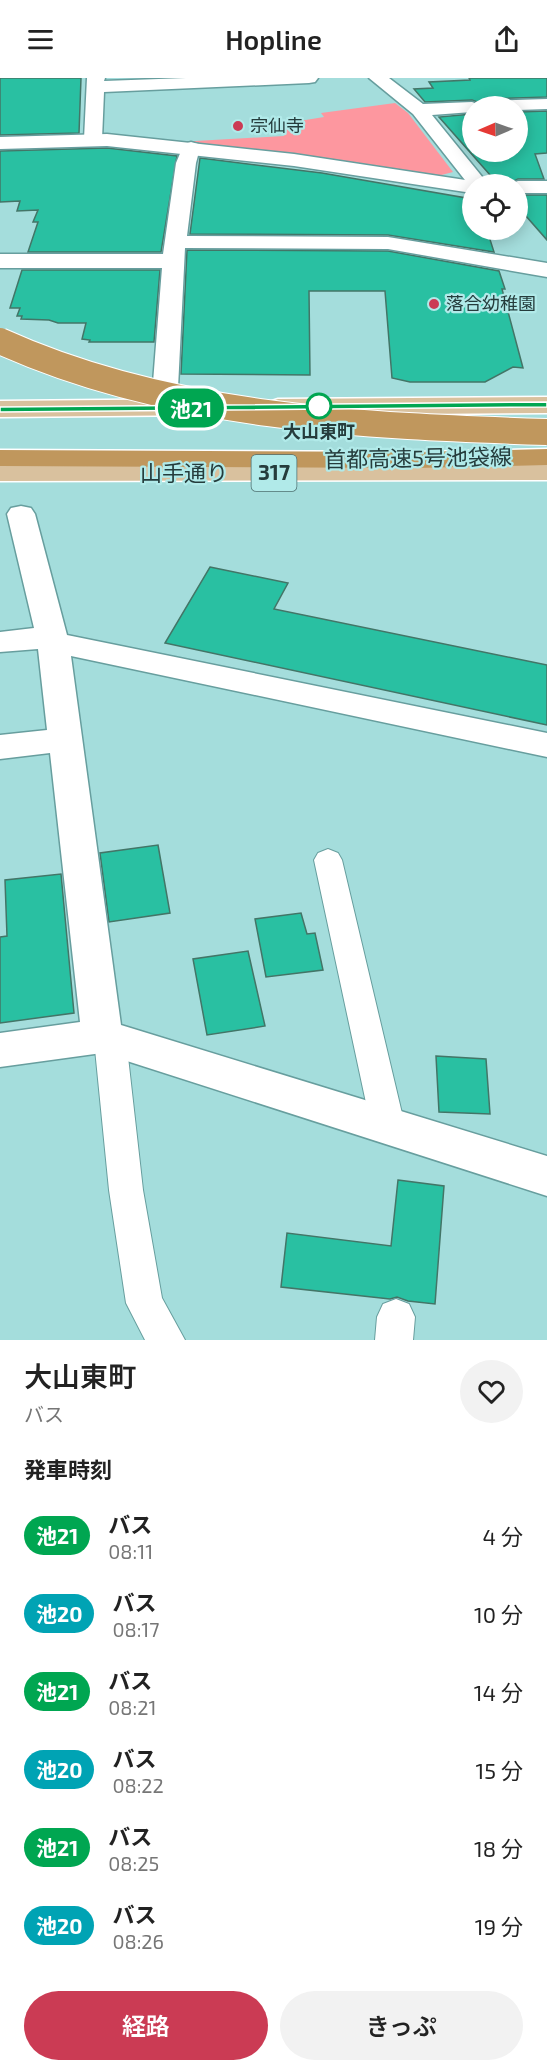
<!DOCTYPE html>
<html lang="ja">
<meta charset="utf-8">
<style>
:root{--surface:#fff;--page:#f2f2f2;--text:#222;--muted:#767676;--accent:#cb3b54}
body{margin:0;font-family:"Exo 2","Noto Sans JP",sans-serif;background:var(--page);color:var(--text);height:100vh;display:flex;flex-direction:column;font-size:22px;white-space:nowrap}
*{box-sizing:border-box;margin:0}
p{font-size:20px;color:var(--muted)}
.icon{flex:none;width:33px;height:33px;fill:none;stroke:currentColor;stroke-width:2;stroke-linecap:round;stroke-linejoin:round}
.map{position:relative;height:1262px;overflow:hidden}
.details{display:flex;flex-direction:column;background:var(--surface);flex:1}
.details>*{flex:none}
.badge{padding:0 12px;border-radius:20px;font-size:21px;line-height:39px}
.needle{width:39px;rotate:268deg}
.tools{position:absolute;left:462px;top:18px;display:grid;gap:12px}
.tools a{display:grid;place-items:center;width:66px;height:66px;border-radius:50%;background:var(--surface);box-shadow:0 3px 15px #0003;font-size:30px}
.map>.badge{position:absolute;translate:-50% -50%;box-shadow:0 0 0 3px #fff}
h2{padding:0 24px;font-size:22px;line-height:54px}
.round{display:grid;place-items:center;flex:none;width:63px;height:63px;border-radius:32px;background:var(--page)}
.summary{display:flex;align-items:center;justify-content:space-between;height:102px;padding:0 24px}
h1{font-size:28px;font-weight:600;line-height:45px}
.button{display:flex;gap:12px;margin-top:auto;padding:12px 24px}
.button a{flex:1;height:69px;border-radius:36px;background:var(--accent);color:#fff;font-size:24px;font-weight:600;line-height:69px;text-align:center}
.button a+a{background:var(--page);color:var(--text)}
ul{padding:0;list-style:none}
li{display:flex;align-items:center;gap:18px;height:78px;padding:0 24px}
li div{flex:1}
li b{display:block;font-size:22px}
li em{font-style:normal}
li .badge{min-width:66px;font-weight:700;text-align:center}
header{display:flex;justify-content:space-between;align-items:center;height:78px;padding:0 24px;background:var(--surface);font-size:27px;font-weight:600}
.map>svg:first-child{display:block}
</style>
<header><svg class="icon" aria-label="menu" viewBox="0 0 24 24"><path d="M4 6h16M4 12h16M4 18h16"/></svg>Hopline<svg class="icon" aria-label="share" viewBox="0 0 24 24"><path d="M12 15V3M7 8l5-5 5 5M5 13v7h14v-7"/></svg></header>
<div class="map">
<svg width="547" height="1262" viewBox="0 0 547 1262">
<rect width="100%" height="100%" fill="#a4dddc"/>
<path fill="#fd979f" d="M 395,25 L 408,35 L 453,94 L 434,99 L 178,64 L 284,58 L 281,46 L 324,39 L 321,35 Z"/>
<path fill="#29c0a2" stroke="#437567" stroke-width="1.5" d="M 0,0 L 81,0 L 79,55 L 0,57 Z
M 469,0 L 547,0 L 547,19 L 488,21 L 480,25 L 472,22 L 425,24 L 414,11 L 433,10 L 429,4 L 470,2 Z
M 547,33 L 547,75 L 535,76 L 544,101 L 518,101 L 508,106 L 498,106 L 439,39 L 472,36 L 472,74 L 518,74 L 518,34 Z
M 107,70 L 177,78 L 161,174 L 28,174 L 38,144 L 33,144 L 38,132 L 17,133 L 20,123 L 0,124 L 0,73 Z
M 200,80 L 322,95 L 472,121 L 472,152 L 487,152 L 494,174 L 388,157 L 190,156 Z
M 518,117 L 547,117 L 547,162 L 518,129 Z
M 187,172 L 388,173 L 499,193 L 505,211 L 502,211 L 523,290 L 513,289 L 485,304 L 410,304 L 392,300 L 385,213 L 309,213 L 310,297 L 181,296 Z
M 22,192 L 160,192 L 154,264 L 89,264 L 90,262 L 82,261 L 86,245 L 58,245 L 49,242 L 21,241 L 22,238 L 17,238 L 20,230 L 10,230 Z
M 210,489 L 288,505 L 274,531 L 547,587 L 547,647 L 165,565 Z
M 158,767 L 170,835 L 109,844 L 100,775 Z
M 61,796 L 74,935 L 0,945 L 0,859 L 7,858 L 5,802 Z
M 301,835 L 307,856 L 315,855 L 323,892 L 266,899 L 255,841 Z
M 248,873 L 265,948 L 207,957 L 193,881 Z
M 436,978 L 486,981 L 490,1036 L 439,1034 Z
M 398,1102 L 444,1108 L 435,1226 L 408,1223 L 397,1219 L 390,1221 L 281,1209 L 287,1155 L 391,1168 Z"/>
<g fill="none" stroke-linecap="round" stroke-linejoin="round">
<defs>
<path id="lane" d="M 328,771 L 338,775 L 342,782 L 405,1048 L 400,1058 L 388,1063 L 376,1058 L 371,1048 L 314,782 L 318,775 Z
M 110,948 L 121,952 L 126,961 L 143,1112 L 162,1220 L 185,1262 L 145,1262 L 126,1225 L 109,1112 L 94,961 L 99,952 Z
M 396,1221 L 409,1226 L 415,1239 L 413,1262 L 375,1262 L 377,1239 L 383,1226 Z"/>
<path id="street" d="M 87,0 L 105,0 L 104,3 L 186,0 L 318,0 L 315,4 L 309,5 L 104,14 L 102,61 L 100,65 L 86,65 L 84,61 Z
M 369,0 L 389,0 L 423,26 L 472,24 L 480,27 L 488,23 L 547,21 L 547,31 L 518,32 L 518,28 L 472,28 L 472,34 L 432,37 L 488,106 L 472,106 L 472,111 L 413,36 Z
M 191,64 L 198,66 L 200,70 L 196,85 L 187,158 L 388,159 L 547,185 L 547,199 L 388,171 L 185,170 L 177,330 L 173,335 L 164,338 L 155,335 L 151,330 L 162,190 L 0,190 L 0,176 L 163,176 L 176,85 L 184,66 Z
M 21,428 L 31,430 L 35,436 L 67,557 L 547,655 L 547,679 L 71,578 L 121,947 L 547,1078 L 547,1118 L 102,975 L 0,989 L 0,955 L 80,944 L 50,675 L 0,681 L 0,657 L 47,652 L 38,571 L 0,574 L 0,554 L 34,550 L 7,436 L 11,430 Z"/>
<path id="secondary" d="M 107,56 L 294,76 L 472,103 L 480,106 L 472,106 L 472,115 L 294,88 L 107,68 L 0,71 L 0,59 Z
M 518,103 L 547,103 L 547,115 L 518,115 L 518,106 L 510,106 Z"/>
<path id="primary" d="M 547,319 L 547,335 L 278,337 L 269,334 L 265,329 L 269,324 L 278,321 Z
M 211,321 L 220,324 L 224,329 L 220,334 L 211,337 L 0,339 L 0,323 Z
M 547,386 L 547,402 L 0,403 L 0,387 Z"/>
<path id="highway" d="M 547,371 L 547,387 L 416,390 L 0,388 L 0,372 L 416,374 Z"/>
</defs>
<use href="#lane" stroke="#679e9e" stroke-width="2"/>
<use href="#street" stroke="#679e9e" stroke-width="3"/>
<use href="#secondary" stroke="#679e9e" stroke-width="3"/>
<use href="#primary" stroke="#fff" stroke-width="3"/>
<use href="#highway" stroke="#fff" stroke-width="3"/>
<use href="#lane" fill="#fff" fill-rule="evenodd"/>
<use href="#street" fill="#fff" fill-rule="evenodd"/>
<use href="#secondary" fill="#fff" fill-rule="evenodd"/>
<use href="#primary" fill="#d9c19e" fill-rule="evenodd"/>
<use href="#highway" fill="#c0975d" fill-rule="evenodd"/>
<defs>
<path id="highway-bridge" d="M 0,263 C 170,340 364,348 547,354"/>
</defs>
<use href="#highway-bridge" stroke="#fff" stroke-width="28" stroke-linecap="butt"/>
<use href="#highway-bridge" stroke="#c0975d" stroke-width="26"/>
</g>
<path fill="#00a651" stroke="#fff" stroke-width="1.5" d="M 547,324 L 547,329 L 0,334 L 0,329 Z"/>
<g fill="#cb3b54" stroke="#b1eae9" stroke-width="2">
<circle cx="238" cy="48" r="6"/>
<circle cx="434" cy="226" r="6"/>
</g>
<circle fill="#fff" stroke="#00a651" stroke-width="3" cx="319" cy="328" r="12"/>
<g text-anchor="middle" stroke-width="4.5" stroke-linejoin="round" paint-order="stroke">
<g font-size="18" fill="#253c3c" stroke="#b1eae9" text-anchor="start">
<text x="250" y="54">宗仙寺</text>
<text x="446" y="232">落合幼稚園</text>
</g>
<g font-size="18" font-weight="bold" fill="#253c3c" stroke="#b1eae9">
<text x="319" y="360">大山東町</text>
</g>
<rect fill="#b1eae9" stroke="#4f7070" stroke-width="1.5" x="251.5" y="377" width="45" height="36" rx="4.5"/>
<g font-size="21" font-weight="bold" fill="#253c3c">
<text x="274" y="402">317</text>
</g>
<g font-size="22" fill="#253c3c" stroke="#b1eae9">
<text transform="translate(418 380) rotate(-1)" y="8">首都高速5号池袋線</text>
<text x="184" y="403">山手通り</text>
</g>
</g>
</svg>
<div class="tools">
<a><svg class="needle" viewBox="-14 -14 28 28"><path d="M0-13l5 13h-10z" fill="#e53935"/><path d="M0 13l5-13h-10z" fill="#767676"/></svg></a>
<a><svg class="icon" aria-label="locate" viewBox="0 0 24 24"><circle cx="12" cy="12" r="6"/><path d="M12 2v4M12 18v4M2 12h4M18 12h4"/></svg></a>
</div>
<b class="badge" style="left:191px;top:330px;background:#00a651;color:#fff">池21</b>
</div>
<section class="details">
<div class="summary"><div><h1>大山東町</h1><p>バス</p></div><a class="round"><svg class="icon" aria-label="heart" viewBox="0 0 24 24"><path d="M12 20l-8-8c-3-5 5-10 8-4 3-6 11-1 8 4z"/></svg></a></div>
<h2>発車時刻</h2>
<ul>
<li><span class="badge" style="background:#00a651;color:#fff">池21</span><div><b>バス</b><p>08:11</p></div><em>4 分</em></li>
<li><span class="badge" style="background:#00a3b4;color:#fff">池20</span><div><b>バス</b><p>08:17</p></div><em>10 分</em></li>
<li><span class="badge" style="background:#00a651;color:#fff">池21</span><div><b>バス</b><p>08:21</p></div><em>14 分</em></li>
<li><span class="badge" style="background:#00a3b4;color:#fff">池20</span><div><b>バス</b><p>08:22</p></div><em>15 分</em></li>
<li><span class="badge" style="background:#00a651;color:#fff">池21</span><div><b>バス</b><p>08:25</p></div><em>18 分</em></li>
<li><span class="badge" style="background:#00a3b4;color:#fff">池20</span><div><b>バス</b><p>08:26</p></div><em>19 分</em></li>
</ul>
<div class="button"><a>経路</a><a>きっぷ</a></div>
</section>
